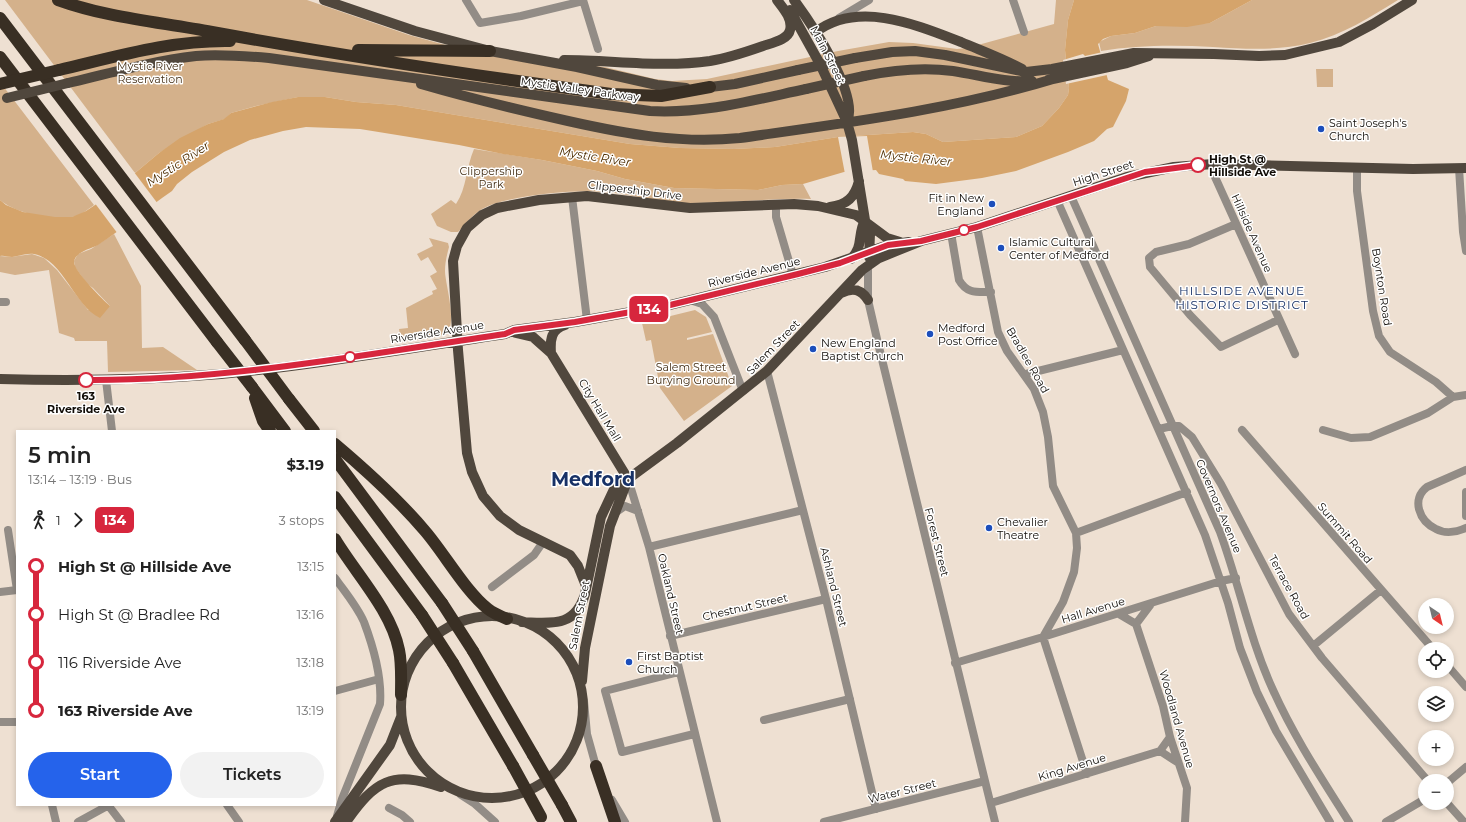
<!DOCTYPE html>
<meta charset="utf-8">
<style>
:root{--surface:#fff;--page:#f2f2f2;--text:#222;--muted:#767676;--accent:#2563eb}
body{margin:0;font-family:Montserrat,sans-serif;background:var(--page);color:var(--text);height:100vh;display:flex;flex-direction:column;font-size:15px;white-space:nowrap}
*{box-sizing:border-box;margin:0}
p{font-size:13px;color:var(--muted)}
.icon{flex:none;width:22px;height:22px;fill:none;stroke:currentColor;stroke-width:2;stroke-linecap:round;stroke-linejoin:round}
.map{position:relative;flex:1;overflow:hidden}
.sheet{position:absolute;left:16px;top:430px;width:320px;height:376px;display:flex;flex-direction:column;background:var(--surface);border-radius:0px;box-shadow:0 2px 6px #0003}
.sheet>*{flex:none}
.badge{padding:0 8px;border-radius:6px;font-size:14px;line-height:26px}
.needle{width:26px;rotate:145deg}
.tools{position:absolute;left:1418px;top:598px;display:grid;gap:8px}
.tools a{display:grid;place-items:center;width:36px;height:36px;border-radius:50%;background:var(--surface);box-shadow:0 2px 6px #0003;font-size:20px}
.map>.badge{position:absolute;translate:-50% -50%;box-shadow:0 0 0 2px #fff}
.legs{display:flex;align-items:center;gap:6px;height:44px;padding:0 12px;font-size:13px}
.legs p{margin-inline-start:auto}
.overview{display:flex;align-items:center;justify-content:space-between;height:68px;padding:0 12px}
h1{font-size:22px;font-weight:600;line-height:30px}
.action{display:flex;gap:8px;margin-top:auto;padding:8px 12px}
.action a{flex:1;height:46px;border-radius:24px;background:var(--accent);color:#fff;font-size:16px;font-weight:600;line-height:46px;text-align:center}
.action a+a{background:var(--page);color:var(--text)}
ul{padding:0 12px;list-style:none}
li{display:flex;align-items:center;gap:14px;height:48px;font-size:15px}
li i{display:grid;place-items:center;width:6px;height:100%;margin:0 5px;background:currentColor}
li i::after{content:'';width:10px;height:10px;margin:-5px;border:3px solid;border-radius:50%;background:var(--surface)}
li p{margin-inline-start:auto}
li:first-child i{background:linear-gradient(#0000 50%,currentColor 0)}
li:last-child i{background:linear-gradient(currentColor 50%,#0000 0)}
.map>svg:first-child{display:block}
</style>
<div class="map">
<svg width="1466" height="822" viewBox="0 0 1466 822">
<rect width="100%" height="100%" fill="#eee0d2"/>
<path fill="#d4b18b" d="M 5,0 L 307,0 L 409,35 L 460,49 L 605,67 L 655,79 L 672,81 L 707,79 L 838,51 L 889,42 L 913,43 L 957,49 L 967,48 L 1054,24 L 1056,0 L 1074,0 L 1068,20 L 1065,50 L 1069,88 L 1068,95 L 1059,108 L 1042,126 L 1016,137 L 943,142 L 926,134 L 913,132 L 838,137 L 775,147 L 734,149 L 680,148 L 630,144 L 396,105 L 356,102 L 325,97 L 298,97 L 256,106 L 231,113 L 225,119 L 208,124 L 159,153 L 135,173 Z
M 1252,0 L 1398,0 C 1370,17 1343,35 1310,43 C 1278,51 1246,49 1213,47 C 1176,45 1137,45 1101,51 L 1099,42 L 1111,36 L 1135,33 L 1156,26 L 1210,23 Z
M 1316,69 L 1333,69 L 1333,87 L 1317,87 Z
M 0,82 L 94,205 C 87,210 80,216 72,217 C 52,221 15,213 0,200 Z
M 474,149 L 542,160 L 597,171 L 625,179 L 674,188 L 758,190 L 782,185 L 803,184 L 811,199 C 770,198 730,203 689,203 C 660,204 633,194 605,192 C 576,189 507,195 482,209 C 472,215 466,224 458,232 L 451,232 L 437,226 L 431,214 L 451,200 L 456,204 C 467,188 466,167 474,149 Z
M 114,234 L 141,286 L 142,348 L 163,347 L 197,370 L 108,372 L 107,341 L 75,341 L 74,338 L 59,333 L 49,270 L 15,275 L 0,272 L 0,256 L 11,257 L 32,254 L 44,258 L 57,270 L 88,310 L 110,306 L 93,288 L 87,284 L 75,267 L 74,261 L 78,254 L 91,249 Z
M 429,238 L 448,243 L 449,247 C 447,255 445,262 445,271 C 445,283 458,325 446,333 C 434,340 415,340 401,341 L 399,329 L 408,328 L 406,308 L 433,294 L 432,291 L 437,289 L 430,276 L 437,272 L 428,257 L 421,261 L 417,254 L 433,246 Z
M 695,310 L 706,317 L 712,332 L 687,338 L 687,340 L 713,334 L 732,386 L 684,421 L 660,388 L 651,340 L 646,341 L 642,323 Z"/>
<path fill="#d5a46b" d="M 1074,0 L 1252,0 L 1210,23 L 1187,27 L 1156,26 L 1135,33 L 1111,36 L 1103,39 L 1098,44 L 1108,80 L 1129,89 L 1126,101 L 1113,127 L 1107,129 L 1094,141 L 1068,152 L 1016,171 L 982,178 L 936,184 L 905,181 L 903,179 L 879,174 L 876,170 L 844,172 L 803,184 L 782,185 L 758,190 L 674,188 L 625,179 L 597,171 L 542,160 L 503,154 L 459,145 L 360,129 L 306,127 L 283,131 L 250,140 L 224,152 L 192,172 L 177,184 L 172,191 C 147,208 124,228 98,245 C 90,249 75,252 74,262 C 74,271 103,300 110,306 L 100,318 C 74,306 64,260 34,254 C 27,253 19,256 12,257 C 8,257 4,255 0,256 L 0,200 L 6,205 L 23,212 L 55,217 L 72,217 L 86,211 L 104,199 L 159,153 L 180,138 L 208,124 L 224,119 L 231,113 L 272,102 L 298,97 L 325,97 L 356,102 L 396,105 L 630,144 L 680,148 L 734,149 L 775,147 L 838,137 L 913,132 L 926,134 L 943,142 L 1016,137 L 1042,126 L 1059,108 L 1068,95 L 1069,88 L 1065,50 L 1068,20 Z"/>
<path fill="#eee0d2" d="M 1103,52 L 1107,75 L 1066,84 L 1063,60 L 1083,54 L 1085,56 Z
M 867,136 L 873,172 L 845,174 L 838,137 Z
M 134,172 L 158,204 L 118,234 L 94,202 Z"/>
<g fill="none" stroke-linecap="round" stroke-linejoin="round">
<path stroke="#928c86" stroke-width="8" d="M 466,0 L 480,23 L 521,16 L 583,1
M 583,0 L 598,49
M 1013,0 L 1024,32
M 839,18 L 869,0
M 1213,164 L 1215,177 L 1295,354
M 1357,168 L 1357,191 L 1373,311 L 1379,336 L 1390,352 L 1436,382 L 1453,397
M 1459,168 L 1463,232 L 1466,251
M 1071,196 L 1220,532 C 1239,584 1250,640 1273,690 C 1294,737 1322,779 1349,822
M 572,197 L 587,320
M 1057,200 L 1205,535 L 1228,603 L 1240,648 L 1257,692 L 1276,731 L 1330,822
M 776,205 L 776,217 L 793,275
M 1236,224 L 1189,244 L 1156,252 L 1149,258 L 1150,267 L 1190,315 L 1221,347 L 1278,320
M 977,227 L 998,332 L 1007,351 L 1034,389 L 1043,412 L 1048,437 L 1053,486 L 1076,533 L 1077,548 L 1074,572 L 1063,602 L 1043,637 L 1087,774
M 951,233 L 959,280 C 967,294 977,292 991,292
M 868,265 L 868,300 L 877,339 L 995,822
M 690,300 L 702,304 L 714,317 L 743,391
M 0,302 L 6,302
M 767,371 L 826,599 L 876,809
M 1026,374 L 1123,350
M 106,380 L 112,431
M 1159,429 L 1172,426 L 1179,426 L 1192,437 L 1221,484 L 1289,614 L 1322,658 L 1428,781
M 1242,430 L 1433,649
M 1323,430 L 1351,438 L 1370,437 L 1428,413 L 1453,397 L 1466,395
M 1466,470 L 1427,487 C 1411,499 1419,521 1436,529 C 1445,534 1457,532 1466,528
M 628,479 L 649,547 L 717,822
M 1466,492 L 1466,516
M 615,513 L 625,506 L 638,511
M 8,530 L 17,590
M 1076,533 L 1187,492
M 649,547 L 803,510
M 335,578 C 345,592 357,606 364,622 C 373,646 382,679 380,704 L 342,799 L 337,816
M 492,587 L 534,555 L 543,542
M 0,592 L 17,590
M 1119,614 L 1136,624 L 1163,706 L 1170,737 L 1187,788 L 1185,822
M 1136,624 L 1151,604
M 670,636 L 826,599
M 1313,646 L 1381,590
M 955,663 L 1043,637 L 1221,581 L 1236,578
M 1447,665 L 1466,687
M 679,672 L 605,691 L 622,752 L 694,734
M 335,691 L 379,679
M 584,701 L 587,734 L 597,770
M 764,720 L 850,699
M 0,722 L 17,722
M 1160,751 L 1177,762
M 1447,783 L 1466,767
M 461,795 L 475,804 L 495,822
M 612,800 L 625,822
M 991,803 L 1160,751 L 1170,737
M 1447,803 L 1464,822
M 52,805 L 56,822
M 108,805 L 121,822
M 227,805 L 239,822
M 389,808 L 402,815 L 410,822
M 78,822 L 109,805
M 824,822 L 985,781
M 1386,822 L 1425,799"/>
<path stroke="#50473d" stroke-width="10" d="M 324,0 L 415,31 L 490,51 L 577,67 L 657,85 L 686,88
M 794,0 C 811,23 860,95 847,122
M 790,10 L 820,64 L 847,122 L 852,140 L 865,220 L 870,234 L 869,257
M 816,32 C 858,0 917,25 961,42 C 982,51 1002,58 1022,69
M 855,58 L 892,52 L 915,51 L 945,55 L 1026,72 L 1052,69 L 1134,53 L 1214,54 L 1259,56 L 1285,55 L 1339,42 L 1373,24 L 1412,0
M 564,60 C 613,60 661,68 710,61 C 728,58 746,52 763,46 C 772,43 788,40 790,30 C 793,19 783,8 777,0
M 864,76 C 893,70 923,67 953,71 C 980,75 1005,83 1032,81
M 1048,80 L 1127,63 L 1149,56
M 68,83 C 110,73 153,61 196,56 C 220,54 245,56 269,58 L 650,111 C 703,114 754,100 806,89
M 421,84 C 469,98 519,110 568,121 C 626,134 680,144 740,138 C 845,123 951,110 1053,79
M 702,88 L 735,84 L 798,70
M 830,207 C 847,205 855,197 859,181
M 851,259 C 864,246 857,235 865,220
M 841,293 C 853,287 861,289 868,300
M 516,333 L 533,337 L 551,353 L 628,479
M 551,353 C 550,340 551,329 565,325
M 0,379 C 74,381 147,380 221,374 C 316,365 411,348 505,334 L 514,330 L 575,322 L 670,305 L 825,267 L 888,245 L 909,242
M 586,586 L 578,566 L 570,555 L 519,530 L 500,516 L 483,496 L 472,472 L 467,453 L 458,350 L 453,261 L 457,246 L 467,228 L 482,215 L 497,208 L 539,200 L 587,196 L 690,208 L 794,204 L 818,206 L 856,215 L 887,238 L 900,242
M401 707a91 91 0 1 1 182 0a91 91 0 1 1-182 0Z
M 522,622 C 551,623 575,628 585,594 L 601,517 L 617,483 L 628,479 L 677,443 L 767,371 L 862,270 L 879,258 L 921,241 L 977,227 L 1127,177 L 1174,167 L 1213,164 L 1413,169 L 1466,168
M 582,681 L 585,648 L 605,550 L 610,526 L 628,479
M 335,822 L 390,745 L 401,717
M 346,822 C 375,781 391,770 441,787"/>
<path stroke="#392f24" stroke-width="12" d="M 58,0 C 108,18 160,22 212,32 C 344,56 478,76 611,94 L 661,96 L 710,87
M 0,18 L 245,340
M 358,50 L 490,51
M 0,57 L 217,342
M 59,70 C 115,57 171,40 230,41
M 252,387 L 285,431
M 255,398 L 263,421 L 270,431
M 289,399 L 314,431
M 335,444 C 367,471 398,499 425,531 C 444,553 466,592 488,609 C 493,613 500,616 507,619
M 335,459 L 442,603
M 335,497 L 422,615
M 335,539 C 356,574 391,610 399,650 C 402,664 401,680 401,695
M 473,651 L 533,755
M 453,663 L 513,766
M 596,766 L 615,822
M 562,805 L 571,822"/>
<path stroke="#50473d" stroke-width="10" d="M 798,70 L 855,58
M 806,89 L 864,76
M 7,98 L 68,83"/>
<path stroke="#392f24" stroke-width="12" d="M 0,84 L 59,70
M 245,340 L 289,399
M 217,342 L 252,387
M 442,603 L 473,651
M 422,615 L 453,663
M 533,755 L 562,805
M 513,766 L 541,817"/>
</g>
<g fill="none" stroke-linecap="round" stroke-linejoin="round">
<defs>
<path id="line-1" d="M 86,380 C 227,381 367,354 505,334 L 514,330 L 575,322 L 670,305 L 798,274 L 840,263 L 888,245 L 921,241 L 977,227 L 1145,172 L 1198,165"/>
</defs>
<use href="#line-1" stroke="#fff" stroke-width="9"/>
<use href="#line-1" stroke="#d7263d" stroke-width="6"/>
</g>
<g fill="#1c4ebb" stroke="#fff" stroke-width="1.5">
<circle cx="1321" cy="129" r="4"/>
<circle cx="992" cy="204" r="4"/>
<circle cx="1001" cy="248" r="4"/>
<circle cx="930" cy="334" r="4"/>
<circle cx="813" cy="349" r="4"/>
<circle cx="989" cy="528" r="4"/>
<circle cx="629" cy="662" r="4"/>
</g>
<g fill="#fff" stroke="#d7263d" stroke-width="2">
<circle cx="1198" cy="165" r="7"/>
<circle cx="964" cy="230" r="5"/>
<circle cx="350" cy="357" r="5"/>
<circle cx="86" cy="380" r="7"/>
</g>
<g text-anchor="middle" stroke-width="3" stroke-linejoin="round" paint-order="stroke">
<g font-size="11" fill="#100c07" stroke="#fff">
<text transform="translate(828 55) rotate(63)" y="4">Main Street</text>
<text transform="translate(580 89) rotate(8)" y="4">Mystic Valley Parkway</text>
<text transform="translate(1103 173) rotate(-18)" y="4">High Street</text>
<text transform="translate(635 190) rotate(7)" y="4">Clippership Drive</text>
<text transform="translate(1252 233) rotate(66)" y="4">Hillside Avenue</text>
<text transform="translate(754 272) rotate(-14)" y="4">Riverside Avenue</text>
<text transform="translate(1382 287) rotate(81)" y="4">Boynton Road</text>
<text transform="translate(437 332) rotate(-9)" y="4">Riverside Avenue</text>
<text transform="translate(773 347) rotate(-46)" y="4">Salem Street</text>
<text transform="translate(1028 360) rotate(60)" y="4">Bradlee Road</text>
<text transform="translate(600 410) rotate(59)" y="4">City Hall Mall</text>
<text transform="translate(1219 506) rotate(67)" y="4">Governors Avenue</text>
<text transform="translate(1345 533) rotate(49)" y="4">Summit Road</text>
<text transform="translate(937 542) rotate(76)" y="4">Forest Street</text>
<text transform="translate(834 587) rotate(76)" y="4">Ashland Street</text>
<text transform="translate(1289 587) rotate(61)" y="4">Terrace Road</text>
<text transform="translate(671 594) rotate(77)" y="4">Oakland Street</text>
<text transform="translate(745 607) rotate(-13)" y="4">Chestnut Street</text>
<text transform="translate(1093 610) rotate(-17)" y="4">Hall Avenue</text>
<text transform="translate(579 615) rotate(-79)" y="4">Salem Street</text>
<text transform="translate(1177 719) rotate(74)" y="4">Woodland Avenue</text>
<text transform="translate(1072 767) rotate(-17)" y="4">King Avenue</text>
<text transform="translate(902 791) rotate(-14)" y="4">Water Street</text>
</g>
<g font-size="11" fill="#432e15" stroke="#fff">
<text x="150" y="70">Mystic River<tspan x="150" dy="13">Reservation</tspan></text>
<text x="491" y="175">Clippership<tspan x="491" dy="13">Park</tspan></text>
<text x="691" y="371">Salem Street<tspan x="691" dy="13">Burying Ground</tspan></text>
</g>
<g font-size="11" fill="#100c07" stroke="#fff" text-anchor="start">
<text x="1329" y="127">Saint Joseph's<tspan x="1329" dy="13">Church</tspan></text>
<text x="984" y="202" text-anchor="end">Fit in New<tspan x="984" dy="13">England</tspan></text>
<text x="1009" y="246">Islamic Cultural<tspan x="1009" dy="13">Center of Medford</tspan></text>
<text x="938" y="332">Medford<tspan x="938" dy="13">Post Office</tspan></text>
<text x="821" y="347">New England<tspan x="821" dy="13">Baptist Church</tspan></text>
<text x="997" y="526">Chevalier<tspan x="997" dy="13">Theatre</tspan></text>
<text x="637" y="660">First Baptist<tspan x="637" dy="13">Church</tspan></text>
</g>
<g font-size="11" font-weight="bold" fill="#100c07" stroke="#fff" text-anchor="start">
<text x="1209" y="163">High St @<tspan x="1209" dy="13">Hillside Ave</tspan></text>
<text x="86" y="400" text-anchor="middle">163<tspan x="86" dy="13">Riverside Ave</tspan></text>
</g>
<g font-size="12" font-style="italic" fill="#4d2d00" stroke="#fff">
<text transform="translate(595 157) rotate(9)" y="4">Mystic River</text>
<text transform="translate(916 158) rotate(6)" y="4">Mystic River</text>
<text transform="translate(178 164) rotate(-33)" y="4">Mystic River</text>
</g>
<g font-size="12" letter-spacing="1" fill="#173166" stroke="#fff">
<text x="1242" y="295">HILLSIDE AVENUE<tspan x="1242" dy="14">HISTORIC DISTRICT</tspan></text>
</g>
<g font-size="19" font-weight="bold" fill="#173166" stroke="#fff">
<text x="593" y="486">Medford</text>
</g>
</g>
</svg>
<div class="tools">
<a><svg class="needle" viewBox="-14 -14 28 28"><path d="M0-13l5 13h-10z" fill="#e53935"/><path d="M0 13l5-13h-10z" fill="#767676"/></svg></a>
<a><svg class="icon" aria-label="locate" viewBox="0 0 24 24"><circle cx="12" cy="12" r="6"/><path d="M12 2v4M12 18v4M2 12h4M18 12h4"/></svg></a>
<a><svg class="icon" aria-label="layers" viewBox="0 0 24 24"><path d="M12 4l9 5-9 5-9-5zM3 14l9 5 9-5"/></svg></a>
<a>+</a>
<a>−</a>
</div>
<b class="badge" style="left:649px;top:309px;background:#d7263d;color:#fff">134</b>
<section class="sheet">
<div class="overview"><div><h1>5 min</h1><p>13:14 – 13:19 · Bus</p></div><b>$3.19</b></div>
<div class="legs"><svg class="icon" aria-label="walk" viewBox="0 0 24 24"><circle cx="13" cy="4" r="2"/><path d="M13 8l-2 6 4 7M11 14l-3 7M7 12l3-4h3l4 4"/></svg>1<svg class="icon" aria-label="forward" viewBox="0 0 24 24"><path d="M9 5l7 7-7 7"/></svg><b class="badge" style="background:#d7263d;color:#fff">134</b><p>3 stops</p></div>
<ul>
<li><i style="color:#d7263d"></i><b>High St @ Hillside Ave</b><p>13:15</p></li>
<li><i style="color:#d7263d"></i><span>High St @ Bradlee Rd</span><p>13:16</p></li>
<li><i style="color:#d7263d"></i><span>116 Riverside Ave</span><p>13:18</p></li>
<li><i style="color:#d7263d"></i><b>163 Riverside Ave</b><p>13:19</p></li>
</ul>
<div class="action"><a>Start</a><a>Tickets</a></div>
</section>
</div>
